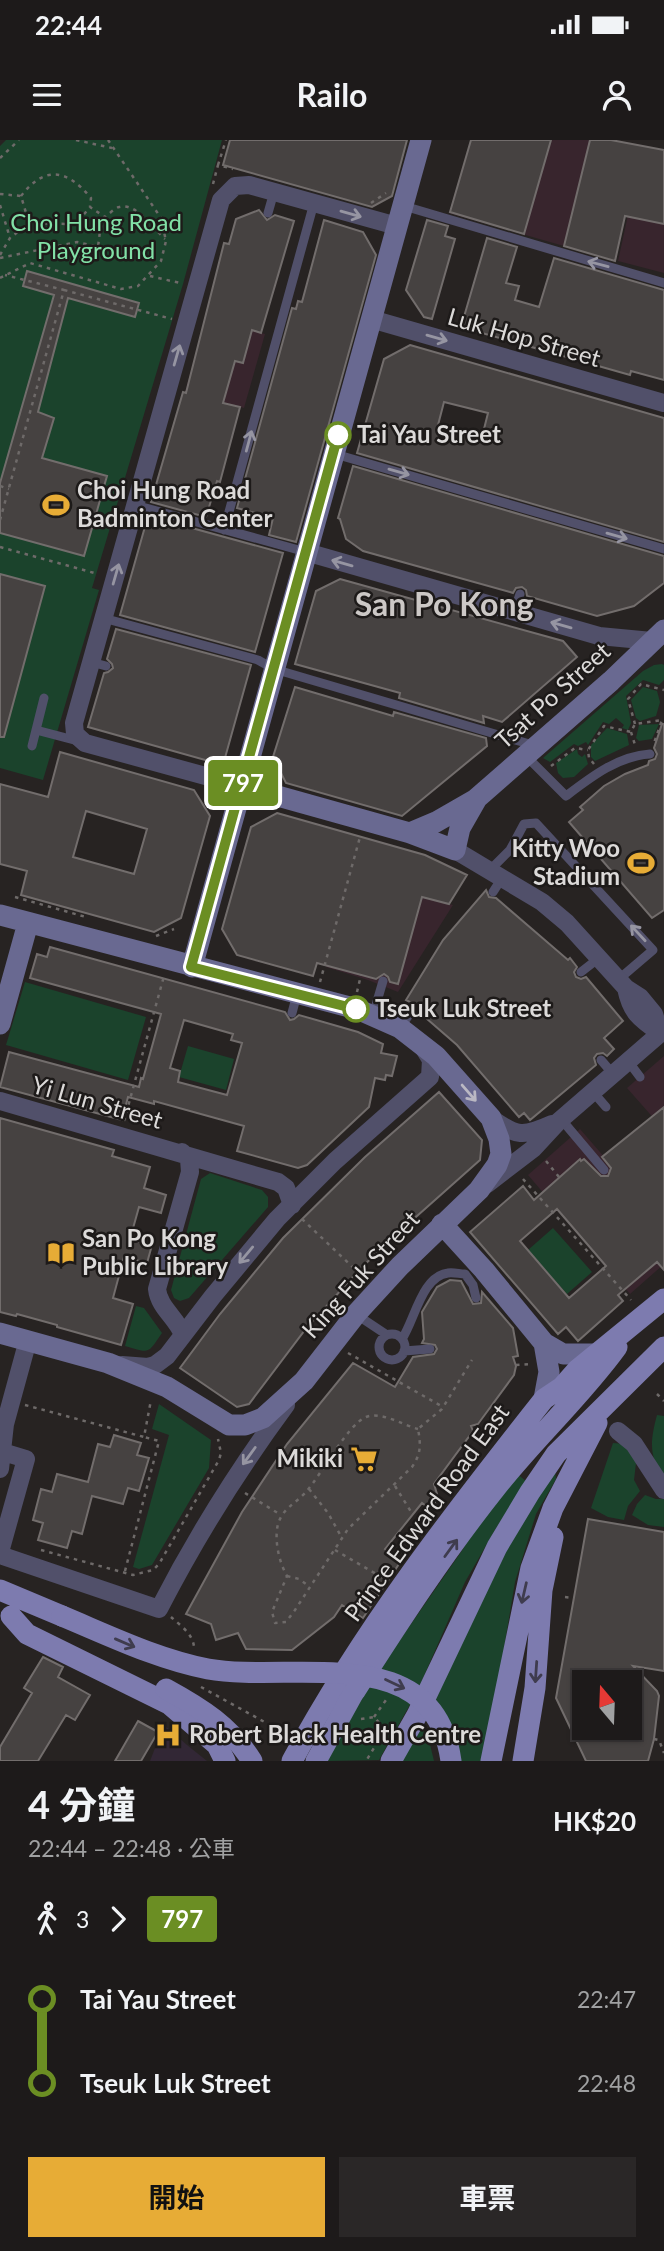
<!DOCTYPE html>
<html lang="zh-TW">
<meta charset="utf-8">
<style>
:root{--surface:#1d1a1a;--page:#2a2727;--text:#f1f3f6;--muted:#a0a1a2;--line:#3b3839;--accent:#e7ac36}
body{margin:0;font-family:Lato,"Noto Sans TC",sans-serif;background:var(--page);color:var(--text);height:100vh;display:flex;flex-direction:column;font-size:26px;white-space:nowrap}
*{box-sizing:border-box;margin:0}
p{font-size:23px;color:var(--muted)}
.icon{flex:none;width:38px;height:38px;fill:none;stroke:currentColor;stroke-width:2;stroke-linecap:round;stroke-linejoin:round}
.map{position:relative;height:1621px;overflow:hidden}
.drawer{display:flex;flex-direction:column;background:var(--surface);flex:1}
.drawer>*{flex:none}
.badge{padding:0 14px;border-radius:5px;font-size:24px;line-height:46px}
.needle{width:46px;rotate:341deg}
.buttons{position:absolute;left:572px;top:1530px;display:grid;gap:14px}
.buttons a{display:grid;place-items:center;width:70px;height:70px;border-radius:0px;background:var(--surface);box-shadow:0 2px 5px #0004,0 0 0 2px var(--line);font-size:35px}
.map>.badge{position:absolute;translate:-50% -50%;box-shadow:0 0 0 4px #fff}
.legs{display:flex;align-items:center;gap:10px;height:77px;padding:0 28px;font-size:23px}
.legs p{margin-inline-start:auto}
.summary{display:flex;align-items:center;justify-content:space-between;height:119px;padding:0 28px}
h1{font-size:38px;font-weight:700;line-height:52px}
.cta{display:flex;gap:14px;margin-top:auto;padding:14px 28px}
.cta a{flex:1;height:80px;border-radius:0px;background:var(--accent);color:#111;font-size:28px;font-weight:700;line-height:80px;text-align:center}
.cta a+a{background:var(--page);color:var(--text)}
ul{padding:0 28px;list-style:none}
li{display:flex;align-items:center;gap:24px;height:84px;font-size:26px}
li i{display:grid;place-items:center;width:10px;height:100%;margin:0 9px;background:currentColor}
li i::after{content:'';width:18px;height:18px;margin:-9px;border:5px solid;border-radius:50%;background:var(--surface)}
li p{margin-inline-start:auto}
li:first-child i{background:linear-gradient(#0000 50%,currentColor 0)}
li:last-child i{background:linear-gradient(currentColor 50%,#0000 0)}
.status{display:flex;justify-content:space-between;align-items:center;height:49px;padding:0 35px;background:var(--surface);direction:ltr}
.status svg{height:19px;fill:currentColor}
header{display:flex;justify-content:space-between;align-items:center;height:91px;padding:0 28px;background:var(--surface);font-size:32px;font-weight:700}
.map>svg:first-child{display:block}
</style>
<div class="status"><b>22:44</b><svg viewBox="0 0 49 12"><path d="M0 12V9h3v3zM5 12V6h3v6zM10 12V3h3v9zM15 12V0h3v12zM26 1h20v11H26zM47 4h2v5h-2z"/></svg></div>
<header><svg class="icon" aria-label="menu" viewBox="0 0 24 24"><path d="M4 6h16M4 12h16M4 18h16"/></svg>Railo<svg class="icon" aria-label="person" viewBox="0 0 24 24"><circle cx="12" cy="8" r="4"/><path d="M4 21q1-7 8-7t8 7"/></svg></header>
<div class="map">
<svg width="664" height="1621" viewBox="0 0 664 1621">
<rect width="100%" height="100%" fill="#272322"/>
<path fill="#38252d" d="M 471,0 L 590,0 L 564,106 L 449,73 Z
M 643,6 L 664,10 L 664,133 L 618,121 Z
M 206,178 L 265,194 L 244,268 L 185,252 Z
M 351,737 L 453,765 L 398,852 L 368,840 L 326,827 Z
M 664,916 L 664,990 L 627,948 Z
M 580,989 L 664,1086 L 664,1124 L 630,1154 L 528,1035 Z"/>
<path fill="#322735" d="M 164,1585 L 187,1605 L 207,1621 L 150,1621 Z"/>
<path fill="#1b432c" d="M 6,0 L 222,0 L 183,144 L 92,448 L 99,450 L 43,640 L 0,628 L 0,6 Z
M 662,524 L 664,525 L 664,540 L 659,545 L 643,540 L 626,556 L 631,583 L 628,590 L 622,588 L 624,585 L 616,578 L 609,584 L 603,582 L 588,605 L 586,602 L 578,606 L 574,604 L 550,622 L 543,618 L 643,531 L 654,525 Z
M 643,547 L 657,551 L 660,562 L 656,576 L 640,581 L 636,578 L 631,560 Z
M 659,584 L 652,599 L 639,601 L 636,598 L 639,585 Z
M 607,588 L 627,594 L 629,605 L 595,621 L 591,617 L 591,605 Z
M 577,609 L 578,614 L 582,617 L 585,614 L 588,624 L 574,637 L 563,638 L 558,633 L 556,623 Z
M 25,842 L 146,877 L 128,940 L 6,905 Z
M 188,906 L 234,919 L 226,950 L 179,937 Z
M 210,1033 L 262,1050 L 268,1057 L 268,1067 L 189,1158 L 180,1161 L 174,1158 L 171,1150 L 201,1039 Z
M 553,1088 L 592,1132 L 567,1154 L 528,1110 Z
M 136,1166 L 144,1168 L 162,1193 C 147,1215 150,1213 125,1206 Z
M 159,1264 L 211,1300 L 209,1328 L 152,1425 L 139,1429 L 133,1427 L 169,1295 L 152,1289 Z
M 657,1275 L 664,1276 L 664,1343 C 650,1315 649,1305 657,1275 Z
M 613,1303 L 625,1304 L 636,1323 L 634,1340 L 640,1351 L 628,1366 L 624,1380 L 608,1377 L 591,1368 Z
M 555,1330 L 556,1339 L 536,1374 L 515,1442 L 496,1556 L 481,1621 L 457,1621 C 459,1598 447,1575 432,1559 L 487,1441 Z
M 516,1333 L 526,1341 L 495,1390 L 465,1442 L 417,1552 L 379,1620 L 326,1621 L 361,1556 L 461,1412 L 485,1373 Z
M 645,1355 L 656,1359 L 664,1359 L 664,1387 L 648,1385 L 632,1375 L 637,1364 Z
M 420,1583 L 428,1596 L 434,1621 L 399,1621 Z"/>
<path fill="#464241" stroke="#726d6c" stroke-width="2" fill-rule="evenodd" d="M 230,0 L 407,0 L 392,56 L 372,67 L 223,25 Z
M 471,0 L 551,0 L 524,94 L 450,72 Z
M 590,0 L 611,0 L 664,10 L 664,84 L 625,76 L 615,121 L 564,106 Z
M 259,70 L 267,80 L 275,75 L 294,81 L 261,193 L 252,190 L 243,223 L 235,221 L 223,263 L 240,267 L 220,342 L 217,341 L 206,377 L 151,362 L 183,252 L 186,253 L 224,103 L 229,104 L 236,79 Z
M 324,80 L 363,92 L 376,115 L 296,402 L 269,395 L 273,378 L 237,368 L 292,168 L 296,169 L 298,161 L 302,162 Z
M 427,80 L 448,86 L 445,96 L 455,99 L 432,179 L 424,177 L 406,150 Z
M 487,98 L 517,107 L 506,143 L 519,146 L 515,160 L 539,167 L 554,118 L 664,150 L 664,240 L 631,231 L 630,235 L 461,187 Z
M 27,131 L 139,163 L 135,177 L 68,158 L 38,272 L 54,278 L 42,318 L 107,336 L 84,416 L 0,393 L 0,343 L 54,155 L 23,146 Z
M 410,205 L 664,278 L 664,402 L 357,313 L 384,219 ZM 444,262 L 488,273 L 482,297 L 438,285 Z
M 353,326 L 664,416 L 664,443 L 634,466 L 597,476 L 527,456 L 526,450 L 522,447 L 516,448 L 513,453 L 510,452 L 363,411 L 346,399 L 340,379 L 338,378 Z
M 148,376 L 283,413 L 255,512 L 120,475 Z
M 0,434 L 45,446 L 4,597 L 0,597 Z
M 340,439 L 563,501 L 577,517 L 502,582 L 483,576 L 484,583 L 399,558 L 400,553 L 295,524 L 316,451 Z
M 116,489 L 251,525 L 223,625 L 88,587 L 104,533 L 108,532 L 113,528 L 112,524 L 107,519 Z
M 295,547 L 393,576 L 394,572 L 486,598 L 487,606 L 402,676 L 286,643 L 273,617 Z
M 662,584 L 664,584 L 664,770 L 652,778 L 569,682 L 583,670 L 580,667 L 604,646 L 625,634 L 648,625 L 649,621 L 655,619 L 657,614 L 654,608 Z
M 60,612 L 194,650 L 210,676 L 181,778 L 154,792 L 21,755 L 27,731 L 0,724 L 0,644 L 48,657 ZM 86,671 L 147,689 L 134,734 L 73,717 Z
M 277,673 L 425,715 L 467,735 L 449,764 L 422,757 L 398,844 L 390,842 L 388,837 L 384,834 L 376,839 L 317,823 L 313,836 L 237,815 L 222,789 L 251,687 Z
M 486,750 L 489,757 L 496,758 L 568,820 L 570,818 L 577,827 L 574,832 L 576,837 L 581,839 L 586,837 L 623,881 L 604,898 L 614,909 L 607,916 L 603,913 L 597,914 L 594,918 L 596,925 L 530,980 L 524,973 L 519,977 L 457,905 L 419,872 L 416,865 L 406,860 L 443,800 Z
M 50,807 L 285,872 L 290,880 L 294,879 L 299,875 L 358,892 L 383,904 L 381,913 L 397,916 L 392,936 L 386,935 L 385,940 L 375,938 L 369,967 L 307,1025 L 298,1028 L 237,1011 L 244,986 L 154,961 L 154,964 L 128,957 L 122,980 L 0,947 L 9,912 L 139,947 L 141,938 L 143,939 L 161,874 L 30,838 L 37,814 L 47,817 ZM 184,880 L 233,894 L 231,900 L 242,903 L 227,955 L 178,942 L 180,931 L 170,928 Z
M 439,952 L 482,1000 L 480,1020 L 399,1092 L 360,1129 L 305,1190 L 249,1264 L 237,1267 L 180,1228 L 220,1174 L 283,1098 L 365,1017 Z
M 664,967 L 664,1130 L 657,1122 L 618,1155 L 623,1161 L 578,1201 L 566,1187 L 558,1194 L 470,1092 L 523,1046 L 534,1060 L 580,1019 L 581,1021 L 584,1019 L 601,1036 L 608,1036 L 611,1028 L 602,1017 ZM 557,1069 L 606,1126 L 569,1158 L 520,1101 Z
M 0,978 L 114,1010 L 112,1016 L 150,1027 L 144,1048 L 166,1055 L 161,1073 L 139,1067 L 130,1099 L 152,1105 L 147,1123 L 124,1117 L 113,1158 L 133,1164 L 121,1205 L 57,1187 L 57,1185 L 17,1174 L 16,1176 L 0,1172 Z
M 450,1140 L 461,1141 L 473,1164 L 481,1163 L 482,1152 L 513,1188 L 518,1216 L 513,1217 L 516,1226 L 514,1235 L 478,1284 L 471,1286 L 473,1291 L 434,1344 L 437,1354 L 432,1356 L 435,1363 L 426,1366 L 422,1363 L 385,1409 L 401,1421 L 363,1478 L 342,1465 L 334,1477 L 292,1510 L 246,1509 L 238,1493 L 216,1500 L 211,1484 L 186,1474 L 242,1372 L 287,1304 L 353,1223 L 395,1247 L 413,1217 L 434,1214 L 437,1209 L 435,1205 L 422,1203 L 424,1199 L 422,1172 L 437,1147 Z
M 114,1295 L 141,1303 L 137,1315 L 149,1318 L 139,1351 L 128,1348 L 123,1364 L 92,1356 L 82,1394 L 72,1391 L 67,1408 L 38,1400 L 43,1383 L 33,1380 L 41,1349 L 52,1352 L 57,1334 L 88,1342 L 98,1304 L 110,1307 Z
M 588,1379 L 664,1392 L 664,1531 L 633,1526 L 657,1551 L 659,1556 L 654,1599 L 648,1621 L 586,1621 L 556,1558 ZM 584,1542 L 630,1542 L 630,1587 L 584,1587 Z
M 43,1517 L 63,1527 L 58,1537 L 90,1555 L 75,1580 L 66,1575 L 38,1621 L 0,1621 L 0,1607 L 32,1553 L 24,1548 Z
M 138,1581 L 158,1592 L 141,1621 L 115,1621 Z"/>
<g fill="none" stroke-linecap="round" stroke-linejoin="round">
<path stroke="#6e6a69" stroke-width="2.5" stroke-dasharray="3.5 5" stroke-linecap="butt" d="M 76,0 L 112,8
M 0,18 L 19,0
M 218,25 L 226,0
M 213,44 L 218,25 L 233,29
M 0,54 L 21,56 L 29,83
M 21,56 C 45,25 67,29 91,58 L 90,66
M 371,63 L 386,53
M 0,65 L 10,98
M 0,115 L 10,98 L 29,83 L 67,84 L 81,78 L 90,67 L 105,77 C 109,74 115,68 119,67 C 136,62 154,89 165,99
M 0,118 L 77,102 L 98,107 L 100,91 L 105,77
M 150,136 L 180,143
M 0,138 L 30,123 L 121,149 L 138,146 L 161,121 L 166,101 L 161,78 L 108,0
M 64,150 L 172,179
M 0,346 L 9,349
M 0,380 L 64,150 L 5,135
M 0,407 L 98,434
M 635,584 L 628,559 L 641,544 L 664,550
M 631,592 L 635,605
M 594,624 L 589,618 L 588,610 L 604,586 L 631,592 L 635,584 L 662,580 L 654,603
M 551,626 L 575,608 L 588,610
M 15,757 L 86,777
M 156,796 L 174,789
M 320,842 L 360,697
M 357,852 L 361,835
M 124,981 L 164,836
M 546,1021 L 559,1037
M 523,1039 L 631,1160
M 302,1079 L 361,1135
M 348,1213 L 443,1267
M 516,1225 L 530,1224
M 657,1254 L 664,1261
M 25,1265 L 144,1297 L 151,1260
M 418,1289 C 403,1285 381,1271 366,1277 C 348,1284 321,1335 306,1352 C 295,1364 283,1368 278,1384 C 274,1400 279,1422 287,1436 L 272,1472 L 275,1483 L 286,1482 L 295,1470 L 348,1389 L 412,1327 C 421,1314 421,1305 418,1289 L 442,1269 L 472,1220
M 395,1346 L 413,1375
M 309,1349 L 328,1373 L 342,1398
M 245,1353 L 281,1375
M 41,1410 L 133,1435 L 153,1430 L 159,1424 L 219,1320 L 221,1313 L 218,1299
M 335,1410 L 383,1438
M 125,1431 L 159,1301 L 144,1297
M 287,1436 L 299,1439 L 309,1446
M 565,1457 L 574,1458
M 171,1477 C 180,1485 193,1494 194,1507
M 201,1547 L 270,1585 L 283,1595
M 374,1577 L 386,1560
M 361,1579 L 374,1577 L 384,1588 L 383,1593 L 366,1621
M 654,1599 L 659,1600 L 664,1613"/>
<path stroke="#51506a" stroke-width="9" d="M 404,66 L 664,143
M 268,73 L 274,52
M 335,314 L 664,409
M 135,365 L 306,412
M 224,390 L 314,63
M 514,472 L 520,454
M 103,478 L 258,520 L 274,529 L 536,606
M 91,522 L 106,526
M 36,590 L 78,601
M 32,606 L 44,558
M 527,617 L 566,656 C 591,637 618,616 650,614
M 490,730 L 510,710 L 524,684 L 536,683 L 653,810 L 619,839
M 493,752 L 502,738
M 581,832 L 599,818
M 292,873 L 297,854
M 373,875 L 383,841
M 401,887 L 412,870
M 601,920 L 613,934
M 628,921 L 640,937
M 593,952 L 606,967
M 561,979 L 604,1030
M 357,1175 L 387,1195
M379 1207a13 13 0 1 1 26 0a13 13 0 1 1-26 0Z
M 402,1199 C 415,1179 422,1136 448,1133 C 453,1132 460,1134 465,1134 L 473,1145 L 476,1158
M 404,1211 L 430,1209"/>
<path stroke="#51506a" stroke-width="18" d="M 371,179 L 664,263
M 306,412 L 599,496 L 652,501
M 242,646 L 85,603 L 75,594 L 74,583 L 221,60 L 235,46 L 249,45 L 397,86
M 455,710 L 542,762 L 567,783 L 626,848 L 640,857 L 654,874 L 660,893
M 626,848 C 631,873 640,879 660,893
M 0,961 L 278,1042 L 286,1048 L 292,1065
M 491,978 C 517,997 523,997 552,984
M 182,1012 L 189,1019 L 190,1032 L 157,1149 C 159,1168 177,1178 183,1195
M 487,1044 L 534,1008 L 559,981 L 664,890
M 122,1225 L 148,1227 L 155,1225 L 167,1216 L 213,1156 L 277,1079 L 335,1021 L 430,937 L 431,920 L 423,907
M 618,1291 L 634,1304 L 664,1350
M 0,1329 L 5,1284 L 28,1200
M 0,1412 L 26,1319 L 3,1312
M 0,1415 L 159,1469 C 196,1397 238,1330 286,1265"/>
<path stroke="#696991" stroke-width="21" d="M 242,646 L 410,693 L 455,710 L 460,688 L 476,660
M 410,693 L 436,682 L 476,659 L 611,541 L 664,490
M 0,775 L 357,869 L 400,888 L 436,916 L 491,978 L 499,999 L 501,1014 L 497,1025 L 479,1050 L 400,1126 L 356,1174 L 304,1241 L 263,1278 L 245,1285 L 229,1285 L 167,1247 L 108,1223 L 0,1193
M 192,827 L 421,0
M 0,884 L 28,783
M 442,1084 L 484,1130 L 544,1203 L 563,1214 L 597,1214
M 544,1203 L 549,1232 L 544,1259"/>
<path stroke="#7d7baf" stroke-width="21" d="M 0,1450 L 62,1476
M 11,1476 L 27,1494 L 169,1564 L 217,1605 L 225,1621
M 355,1551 C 399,1482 444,1413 495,1349 C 533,1300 580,1258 617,1207
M 292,1621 C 362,1491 453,1374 544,1259 L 562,1247 L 577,1230 L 664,1159
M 391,1621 L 417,1575 L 497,1407 L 530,1352 L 556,1314 L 664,1207
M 491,1621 L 531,1428 L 553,1368 L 597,1283
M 523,1621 L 535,1548 L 542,1450 L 553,1397"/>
<path stroke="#7d7baf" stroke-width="21" d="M 62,1476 C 110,1496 157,1519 208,1529 C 292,1544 434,1498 451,1621
M 166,1549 C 201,1568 231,1587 252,1621
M 316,1621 L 354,1552"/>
</g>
<defs><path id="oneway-shaft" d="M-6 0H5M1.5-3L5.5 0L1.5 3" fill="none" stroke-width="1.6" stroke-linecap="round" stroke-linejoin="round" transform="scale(1.75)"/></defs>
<g stroke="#9695a2">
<use href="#oneway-shaft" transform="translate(351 74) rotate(16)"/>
<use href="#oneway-shaft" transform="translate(598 124) rotate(-165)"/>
<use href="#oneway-shaft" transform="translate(437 198) rotate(16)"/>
<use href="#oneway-shaft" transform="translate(177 215) rotate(-74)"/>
<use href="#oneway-shaft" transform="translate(249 301) rotate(-75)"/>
<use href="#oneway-shaft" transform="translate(399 332) rotate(16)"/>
<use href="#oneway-shaft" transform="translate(617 396) rotate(16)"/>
<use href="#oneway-shaft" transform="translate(342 423) rotate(-164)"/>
<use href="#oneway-shaft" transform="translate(116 434) rotate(-74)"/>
<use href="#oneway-shaft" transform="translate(561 485) rotate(-164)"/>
<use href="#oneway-shaft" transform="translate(638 793) rotate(-133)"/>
<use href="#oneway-shaft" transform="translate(246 1115) rotate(130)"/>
<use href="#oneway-shaft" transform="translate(249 1316) rotate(126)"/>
</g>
<use stroke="#bab8c3" href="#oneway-shaft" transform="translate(469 953) rotate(49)"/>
<g stroke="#3f3c4e">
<use href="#oneway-shaft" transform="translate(451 1408) rotate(-54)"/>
<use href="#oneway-shaft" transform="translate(524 1453) rotate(103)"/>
<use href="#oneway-shaft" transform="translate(125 1503) rotate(23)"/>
<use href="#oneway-shaft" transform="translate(536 1532) rotate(94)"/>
<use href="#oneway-shaft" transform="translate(395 1544) rotate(25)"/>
</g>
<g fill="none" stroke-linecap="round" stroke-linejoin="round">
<defs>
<path id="line-1" d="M 338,295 L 191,827 L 356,869"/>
</defs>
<use href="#line-1" stroke="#fff" stroke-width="16"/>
<use href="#line-1" stroke="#6b8e23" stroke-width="10"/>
</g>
<defs>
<symbol id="stadium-bare" viewBox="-9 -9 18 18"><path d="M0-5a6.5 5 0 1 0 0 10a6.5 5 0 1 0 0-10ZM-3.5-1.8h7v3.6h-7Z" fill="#e7ac36" stroke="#1d1a19" stroke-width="2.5" paint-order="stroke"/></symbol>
<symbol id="library-bare" viewBox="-9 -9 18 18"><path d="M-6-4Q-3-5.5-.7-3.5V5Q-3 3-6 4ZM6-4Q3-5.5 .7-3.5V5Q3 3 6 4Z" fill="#e7ac36" stroke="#1d1a19" stroke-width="2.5" paint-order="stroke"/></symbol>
<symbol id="supermarket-bare" viewBox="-9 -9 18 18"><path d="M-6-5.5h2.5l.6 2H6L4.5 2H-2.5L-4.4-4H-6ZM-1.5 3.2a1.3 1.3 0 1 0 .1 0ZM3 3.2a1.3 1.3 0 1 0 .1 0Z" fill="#e7ac36" stroke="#1d1a19" stroke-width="2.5" paint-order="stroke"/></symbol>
<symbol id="hospital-bare" viewBox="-9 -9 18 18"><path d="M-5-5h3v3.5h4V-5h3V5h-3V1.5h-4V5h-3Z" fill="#e7ac36" stroke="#1d1a19" stroke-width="2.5" paint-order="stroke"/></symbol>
</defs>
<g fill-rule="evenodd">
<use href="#stadium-bare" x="37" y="346" width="38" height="38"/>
<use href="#stadium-bare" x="622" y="704" width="38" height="38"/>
<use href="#library-bare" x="42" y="1094" width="38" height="38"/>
<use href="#supermarket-bare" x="345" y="1300" width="38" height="38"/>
<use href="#hospital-bare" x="149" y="1576" width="38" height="38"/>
</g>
<g fill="#fff" stroke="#6b8e23" stroke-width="3.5">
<circle cx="338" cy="295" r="12"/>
<circle cx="356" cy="869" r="12"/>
</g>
<g text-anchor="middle" stroke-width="5" stroke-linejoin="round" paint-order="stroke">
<g font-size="24" fill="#82e1a7" stroke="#1d1a19">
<text x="96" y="91">Choi Hung Road<tspan x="96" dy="28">Playground</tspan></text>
</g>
<g font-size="24" fill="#dcdad9" stroke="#1d1a19">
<text transform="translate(524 198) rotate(16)" y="8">Luk Hop Street</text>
<text transform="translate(553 556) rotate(-42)" y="8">Tsat Po Street</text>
<text transform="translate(97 963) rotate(16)" y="8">Yi Lun Street</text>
<text transform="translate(361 1135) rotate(-48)" y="8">King Fuk Street</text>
<text transform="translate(427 1373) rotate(-54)" y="8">Prince Edward Road East</text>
</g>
<g font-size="24" font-weight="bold" fill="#dcdad9" stroke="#1d1a19" text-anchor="start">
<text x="357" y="303">Tai Yau Street</text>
<text x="375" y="877">Tseuk Luk Street</text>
</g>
<g font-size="24" font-weight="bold" fill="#dcdad9" stroke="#1d1a19" text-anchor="start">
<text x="77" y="359">Choi Hung Road<tspan x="77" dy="28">Badminton Center</tspan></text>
<text x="620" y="717" text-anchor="end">Kitty Woo<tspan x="620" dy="28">Stadium</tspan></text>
<text x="82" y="1107">San Po Kong<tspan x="82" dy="28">Public Library</tspan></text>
<text x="343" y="1327" text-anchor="end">Mikiki</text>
<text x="189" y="1603">Robert Black Health Centre</text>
</g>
<g font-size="32" font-weight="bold" fill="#ccc8c6" stroke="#1d1a19">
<text x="444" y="476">San Po Kong</text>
</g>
</g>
</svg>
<div class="buttons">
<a><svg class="needle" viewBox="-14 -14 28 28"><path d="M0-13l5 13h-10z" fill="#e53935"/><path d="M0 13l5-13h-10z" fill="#a0a1a2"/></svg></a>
</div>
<b class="badge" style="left:243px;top:643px;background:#6b8e23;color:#fff">797</b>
</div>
<section class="drawer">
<div class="summary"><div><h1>4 分鐘</h1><p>22:44 – 22:48 · 公車</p></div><b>HK$20</b></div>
<div class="legs"><svg class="icon" aria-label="walk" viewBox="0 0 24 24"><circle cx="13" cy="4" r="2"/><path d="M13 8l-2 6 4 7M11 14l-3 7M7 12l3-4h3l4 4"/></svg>3<svg class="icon" aria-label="forward" viewBox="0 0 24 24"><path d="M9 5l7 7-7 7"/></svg><b class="badge" style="background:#6b8e23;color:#fff">797</b></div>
<ul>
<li><i style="color:#6b8e23"></i><b>Tai Yau Street</b><p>22:47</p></li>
<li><i style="color:#6b8e23"></i><b>Tseuk Luk Street</b><p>22:48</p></li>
</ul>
<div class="cta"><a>開始</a><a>車票</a></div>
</section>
